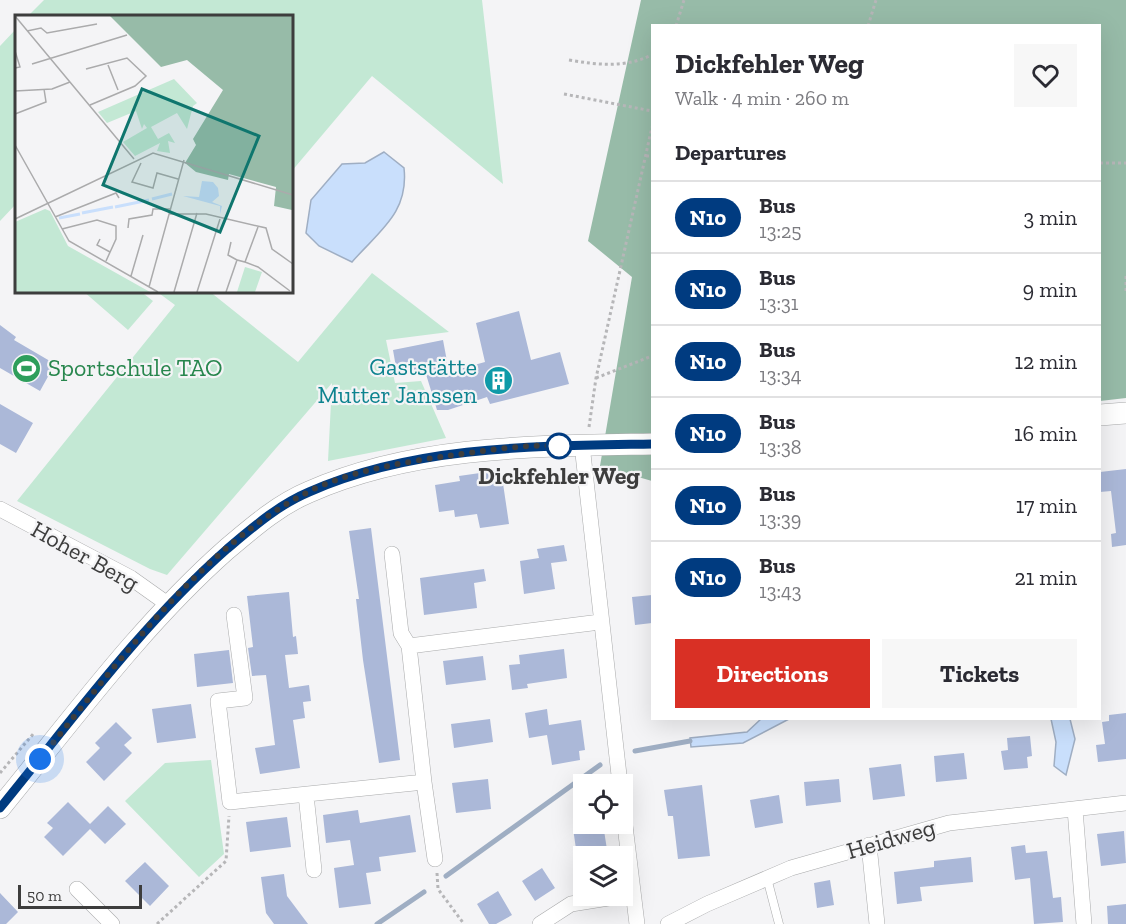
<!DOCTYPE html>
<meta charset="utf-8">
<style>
:root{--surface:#fff;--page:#f7f7f7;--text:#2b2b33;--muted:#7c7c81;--line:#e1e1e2;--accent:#d93025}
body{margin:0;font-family:"Zilla Slab",serif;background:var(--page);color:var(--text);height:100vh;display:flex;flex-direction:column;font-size:22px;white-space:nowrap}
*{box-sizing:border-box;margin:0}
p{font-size:20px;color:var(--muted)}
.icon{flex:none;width:33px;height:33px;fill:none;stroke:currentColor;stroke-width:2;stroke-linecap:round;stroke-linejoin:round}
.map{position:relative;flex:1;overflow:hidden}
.side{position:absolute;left:651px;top:24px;width:450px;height:696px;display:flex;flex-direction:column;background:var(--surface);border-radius:0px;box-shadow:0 6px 24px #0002}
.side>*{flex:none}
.badge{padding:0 12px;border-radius:20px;font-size:21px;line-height:39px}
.controls{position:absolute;left:573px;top:774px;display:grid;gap:12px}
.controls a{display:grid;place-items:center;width:60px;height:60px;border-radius:0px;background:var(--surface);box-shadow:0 6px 24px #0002;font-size:30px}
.scale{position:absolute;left:18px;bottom:15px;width:124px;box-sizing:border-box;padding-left:6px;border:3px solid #3d3d3d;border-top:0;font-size:16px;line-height:21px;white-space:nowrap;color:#3d3d3d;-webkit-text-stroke:4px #f4f4f6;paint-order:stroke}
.you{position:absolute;width:30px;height:30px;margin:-15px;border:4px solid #fff;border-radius:50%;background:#1a73e8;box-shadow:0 0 0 9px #1a73e833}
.map>.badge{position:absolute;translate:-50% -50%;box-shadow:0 0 0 3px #fff}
h2{padding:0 24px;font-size:22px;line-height:54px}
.round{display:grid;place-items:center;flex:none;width:63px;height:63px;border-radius:0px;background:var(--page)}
.summary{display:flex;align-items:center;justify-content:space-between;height:102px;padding:0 24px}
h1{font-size:28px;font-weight:800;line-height:45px}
.primary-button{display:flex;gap:12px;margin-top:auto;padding:12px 24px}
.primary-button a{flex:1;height:69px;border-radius:0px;background:var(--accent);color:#fff;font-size:24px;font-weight:800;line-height:69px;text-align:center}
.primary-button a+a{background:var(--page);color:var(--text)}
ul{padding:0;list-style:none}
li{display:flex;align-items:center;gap:18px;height:72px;padding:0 24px;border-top:2px solid var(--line)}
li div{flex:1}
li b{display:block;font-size:22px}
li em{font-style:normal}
li .badge{min-width:66px;font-weight:700;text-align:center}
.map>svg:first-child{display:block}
</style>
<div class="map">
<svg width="1126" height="924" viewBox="0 0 1126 924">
<rect width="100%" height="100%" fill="#f4f4f6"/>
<path fill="#c3e8d4" d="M 44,0 L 482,0 L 503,184 L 372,76 L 291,172 L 291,16 L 28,16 Z
M 16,29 L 16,204 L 0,221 L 0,46 Z
M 372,273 L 449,332 L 386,340 L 395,383 L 421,381 L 446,438 L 328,461 L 332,383 L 167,575 L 150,569 L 17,501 L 175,305 L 156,291 L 209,291 L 298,362 Z
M 83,291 L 140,291 L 153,301 L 128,330 Z
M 211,760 L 224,854 L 199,877 L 125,801 L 165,763 Z"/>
<path fill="#97bba8" d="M 641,0 L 1126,0 L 1126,398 L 1100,401 L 1100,26 L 652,26 L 652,481 L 600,466 L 632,277 L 588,241 Z"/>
<path fill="#c9dffc" stroke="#9faec3" stroke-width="1.5" d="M 384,152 L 404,168 C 409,213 379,231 352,262 L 319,246 L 306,233 L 311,200 L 342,164 L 365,163 Z
M 761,719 L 789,719 L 743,743 L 691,747 L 690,738 L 747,732 Z
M 1051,719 L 1070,719 L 1075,739 L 1066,775 L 1054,766 L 1056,742 Z"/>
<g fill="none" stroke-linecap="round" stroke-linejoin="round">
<path stroke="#9faec3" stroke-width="5" d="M 635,751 L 690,741
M 446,876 L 600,765
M 377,924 L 424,892"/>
</g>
<path fill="#abb8d8" d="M 519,311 L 531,360 L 560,352 L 569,384 L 490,404 L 487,397 L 448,410 L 437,410 L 425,371 L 397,373 L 393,350 L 443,340 L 449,372 L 485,362 L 476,323 Z
M 0,325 L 16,337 L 14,340 L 55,364 L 40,391 L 0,368 Z
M 0,404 L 33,423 L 16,453 L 0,444 Z
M 1126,469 L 1126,545 L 1112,547 L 1111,534 L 1116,533 L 1111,491 L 1100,492 L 1100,472 Z
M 501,470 L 509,524 L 480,528 L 477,514 L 455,517 L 454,510 L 439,512 L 435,485 L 460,481 L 459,476 Z
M 371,528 L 400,760 L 379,763 L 363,660 L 356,599 L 359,599 L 349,531 Z
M 564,545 L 567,561 L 551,563 L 555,589 L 524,594 L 520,561 L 539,558 L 537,549 Z
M 484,569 L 486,581 L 474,583 L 477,608 L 424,615 L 420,578 Z
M 289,592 L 293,637 L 296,636 L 298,654 L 285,655 L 289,688 L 309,685 L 311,701 L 303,702 L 305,718 L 293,720 L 300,768 L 260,774 L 255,748 L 275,745 L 266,675 L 252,676 L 248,648 L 253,647 L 247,596 Z
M 652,595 L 652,623 L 635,625 L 632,597 Z
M 564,649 L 567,678 L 527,684 L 528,688 L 512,690 L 509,665 L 520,664 L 519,655 Z
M 229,650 L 233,683 L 197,687 L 194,654 Z
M 483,656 L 486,680 L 446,685 L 443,661 Z
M 191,704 L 196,738 L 157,743 L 152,709 Z
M 547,709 L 549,725 L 581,720 L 585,750 L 579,751 L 580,760 L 552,765 L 547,735 L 529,738 L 525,713 Z
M 1126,713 L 1126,759 L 1098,762 L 1096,745 L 1105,744 L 1102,722 L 1109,721 L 1109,715 Z
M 490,719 L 493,742 L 454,748 L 451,724 Z
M 116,722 L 132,738 L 124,745 L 132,753 L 104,781 L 86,762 L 100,748 L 95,743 Z
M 1030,736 L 1032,756 L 1027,757 L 1028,768 L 1004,770 L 1001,751 L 1008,750 L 1007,738 Z
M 964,753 L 967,779 L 936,782 L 934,756 Z
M 901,764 L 905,796 L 873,800 L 869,768 Z
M 488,779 L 491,809 L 456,813 L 452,783 Z
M 839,779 L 841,802 L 806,806 L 804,782 Z
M 702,785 L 710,856 L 678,859 L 673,816 L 668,816 L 664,790 Z
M 779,795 L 783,823 L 755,828 L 750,800 Z
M 68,802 L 90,824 L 108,806 L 126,824 L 105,844 L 90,829 L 63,856 L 44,837 L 53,828 L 47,823 Z
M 358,810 L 360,823 L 410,815 L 416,852 L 379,857 L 381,871 L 366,873 L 371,904 L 339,908 L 334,868 L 354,865 L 350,840 L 326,843 L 323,815 Z
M 287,817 L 291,847 L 250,852 L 246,822 Z
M 603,824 L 608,856 L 577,856 L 573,828 Z
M 1124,831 L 1126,863 L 1101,866 L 1097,834 Z
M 1025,845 L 1026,853 L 1047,851 L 1053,898 L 1061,897 L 1063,922 L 1034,924 L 1030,878 L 1015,880 L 1011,847 Z
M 971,857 L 973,882 L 920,887 L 922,901 L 897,904 L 894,872 L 934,867 L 934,861 Z
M 145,862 L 169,886 L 150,906 L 125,881 Z
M 542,868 L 555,888 L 535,901 L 522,881 Z
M 284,874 L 287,896 L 308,924 L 274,924 L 266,913 L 261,877 Z
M 830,880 L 834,905 L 817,908 L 814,883 Z
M 498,891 L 512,915 L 496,924 L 489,924 L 477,904 Z
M 0,893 L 18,912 L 6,924 L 0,924 Z
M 1126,904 L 1126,924 L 1108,924 L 1107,906 Z"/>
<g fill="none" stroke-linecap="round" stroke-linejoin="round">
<defs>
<path id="lane" d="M 767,878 L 779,924"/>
<path id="street" d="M 582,445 L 620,784
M 0,509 L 131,578 L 169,605
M 392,554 L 401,633 L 409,646
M 234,615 L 245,698 L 218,701 L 230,802 L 424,782 L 409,646 L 600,622
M 424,782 L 435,859
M 306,795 L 314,870
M 622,801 L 637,924
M 1075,809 L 1084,924
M 869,845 L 877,924
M 77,889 L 112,924
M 540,924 L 571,904 L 621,896
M 668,924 L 707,904 L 791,868 L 949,823 L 1126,803"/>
<path id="secondary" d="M 1100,415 L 1126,413
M 0,808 C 72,720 141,625 227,549 C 252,528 278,505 309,492 C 415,445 538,446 652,444"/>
</defs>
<use href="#lane" stroke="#a9aaab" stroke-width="9"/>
<use href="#street" stroke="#a9aaab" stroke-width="16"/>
<use href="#secondary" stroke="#a9aaab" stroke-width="22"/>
<path stroke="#b6b6b8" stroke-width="3" stroke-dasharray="3 3" stroke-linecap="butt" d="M 676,26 L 684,0
M 868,26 L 876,0
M 569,60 C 599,65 624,68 652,55
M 564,94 L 652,111
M 646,156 L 652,156
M 1100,163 L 1126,163
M 1126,276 L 1126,292
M 596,378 L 652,356
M 589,427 L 596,378 L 652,127
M 0,773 L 34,733
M 437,873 L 438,889 L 464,924
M 157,924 L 226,861 L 229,816"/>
<use href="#lane" stroke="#fff" stroke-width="8"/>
<use href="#street" stroke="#fff" stroke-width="15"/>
<use href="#secondary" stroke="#fff" stroke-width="21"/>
</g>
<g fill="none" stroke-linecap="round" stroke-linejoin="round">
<defs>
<path id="line" d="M 0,808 C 72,720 141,625 227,549 C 252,528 278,505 309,492 C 415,445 538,446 652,444"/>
</defs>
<use href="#line" stroke="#fff" stroke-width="14"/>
<use href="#line" stroke="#003b80" stroke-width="9"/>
<path stroke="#3d3d3d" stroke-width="6" stroke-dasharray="0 10.8" d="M 40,759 C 116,666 198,550 306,493 C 348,471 400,463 447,456 C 483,451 523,444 559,446"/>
</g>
<defs>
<symbol id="stadium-disc" viewBox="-11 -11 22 22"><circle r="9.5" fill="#2e9e5b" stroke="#f4f4f6"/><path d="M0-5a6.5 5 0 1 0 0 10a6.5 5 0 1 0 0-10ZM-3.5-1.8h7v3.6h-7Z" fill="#fff"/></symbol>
<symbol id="building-disc" viewBox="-11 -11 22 22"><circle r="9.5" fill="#0f9aa8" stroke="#f4f4f6"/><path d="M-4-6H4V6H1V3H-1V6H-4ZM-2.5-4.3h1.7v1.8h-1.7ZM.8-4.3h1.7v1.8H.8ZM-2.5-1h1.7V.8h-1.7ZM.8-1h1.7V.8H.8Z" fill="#fff"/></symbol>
</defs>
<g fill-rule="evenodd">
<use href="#stadium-disc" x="10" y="352" width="33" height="33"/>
<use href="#building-disc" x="482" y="364" width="33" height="33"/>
</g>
<circle fill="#fff" stroke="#003b80" stroke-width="3" cx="559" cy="446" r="12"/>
<g text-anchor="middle" stroke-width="4.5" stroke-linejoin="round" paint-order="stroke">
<g font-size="24" fill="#0d838f" stroke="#f4f4f6" text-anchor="end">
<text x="477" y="375">Gaststätte<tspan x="477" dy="28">Mutter Janssen</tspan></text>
</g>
<g font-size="24" fill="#27864d" stroke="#f4f4f6" text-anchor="start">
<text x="48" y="376">Sportschule TAO</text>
</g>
<g font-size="24" font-weight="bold" fill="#3d3d3d" stroke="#f4f4f6">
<text x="559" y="484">Dickfehler Weg</text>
</g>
<g font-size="24" fill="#3d3d3d" stroke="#f4f4f6">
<text transform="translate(85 556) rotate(29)" y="8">Hoher Berg</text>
<text transform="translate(891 839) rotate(-16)" y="8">Heidweg</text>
</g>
</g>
<g transform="translate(15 15)">
<rect width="278" height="278" fill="#f4f4f6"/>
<path d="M 159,64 L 182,88 L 178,91 L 172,114 L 162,98 L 136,112 L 143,124 L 154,118 L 160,128 L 153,126 L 155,138 L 142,136 L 145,128 L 120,141 L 108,127 L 132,113 L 129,109 L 127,114 L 121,96 L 92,108 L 83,97 ZM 30,194 L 35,196 L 53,231 L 135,277 L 0,277 L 0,207 ZM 230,252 L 247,257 L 240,277 L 222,277 Z" fill="#c3e8d4"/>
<path d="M 94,0 L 277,0 L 277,195 L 259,191 L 261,172 L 214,159 L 213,165 L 181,157 L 170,148 L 181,130 L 178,124 L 208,75 L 172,45 L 146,52 Z" fill="#97bba8"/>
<path d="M 187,166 L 198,167 L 203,173 L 204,181 L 197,187 L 207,191 L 205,199 L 205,191 L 168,181 L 184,182 Z" fill="#c9dffc"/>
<path fill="none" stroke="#c9dffc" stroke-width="3" d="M 137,184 L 157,179M 100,192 L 134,185M 67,198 L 98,192M 44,203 L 65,199"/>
<path fill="none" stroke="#ababac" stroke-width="1.5" d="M 0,1 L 119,144M 12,16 L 26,13 L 32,18 L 82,9M 0,36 L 5,52 L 0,53M 17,49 L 112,20M 93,50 L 103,75M 71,54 L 112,43 L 131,61 L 120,71 L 75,90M 0,76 L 37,74 L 55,67M 0,99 L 31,87 L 29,74M 0,130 L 54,226 L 143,277M 126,148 L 117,167 L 138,173 L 142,158 L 163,164M 154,199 L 191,199 L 251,213 L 257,234 L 278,249M 40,202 L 101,178 L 104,183M 0,204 L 138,138 L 278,180M 113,213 L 114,204 L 137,200 L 138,194 L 155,194M 47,214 L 82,205 L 101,211 L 101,224 L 91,246M 85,224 L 82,230 L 95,237M 216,227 L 213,240 L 222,245M 230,247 L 243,252 L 275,276M 116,261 L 128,220M 134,272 L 169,145M 159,277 L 182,198M 182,277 L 205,204M 211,277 L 222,245 L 230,247 L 243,212"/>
<path fill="#0f766e" fill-opacity="0.15" stroke="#0f766e" stroke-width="3" d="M 127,74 L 244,121 L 205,217 L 88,170 Z"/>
<rect width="278" height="278" fill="none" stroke="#3d3d3d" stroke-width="3"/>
</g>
</svg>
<div class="controls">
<a><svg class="icon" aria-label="locate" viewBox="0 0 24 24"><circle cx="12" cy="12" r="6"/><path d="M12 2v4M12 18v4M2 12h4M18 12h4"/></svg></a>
<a><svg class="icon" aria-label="layers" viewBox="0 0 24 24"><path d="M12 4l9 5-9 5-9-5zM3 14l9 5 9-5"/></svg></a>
</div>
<div class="scale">50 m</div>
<div class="you" style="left:40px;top:759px"></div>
<section class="side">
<div class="summary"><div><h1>Dickfehler Weg</h1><p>Walk · 4 min · 260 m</p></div><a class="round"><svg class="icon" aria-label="heart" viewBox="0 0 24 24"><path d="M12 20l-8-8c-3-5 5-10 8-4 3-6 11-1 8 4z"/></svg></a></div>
<h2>Departures</h2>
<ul>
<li><span class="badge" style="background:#003b80;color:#fff">N10</span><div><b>Bus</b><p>13:25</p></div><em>3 min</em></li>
<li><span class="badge" style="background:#003b80;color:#fff">N10</span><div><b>Bus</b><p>13:31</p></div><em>9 min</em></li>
<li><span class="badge" style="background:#003b80;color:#fff">N10</span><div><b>Bus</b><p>13:34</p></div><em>12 min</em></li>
<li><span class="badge" style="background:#003b80;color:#fff">N10</span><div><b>Bus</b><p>13:38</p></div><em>16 min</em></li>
<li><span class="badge" style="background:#003b80;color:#fff">N10</span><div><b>Bus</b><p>13:39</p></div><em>17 min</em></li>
<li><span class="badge" style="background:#003b80;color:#fff">N10</span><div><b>Bus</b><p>13:43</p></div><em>21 min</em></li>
</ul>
<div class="primary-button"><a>Directions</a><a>Tickets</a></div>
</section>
</div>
